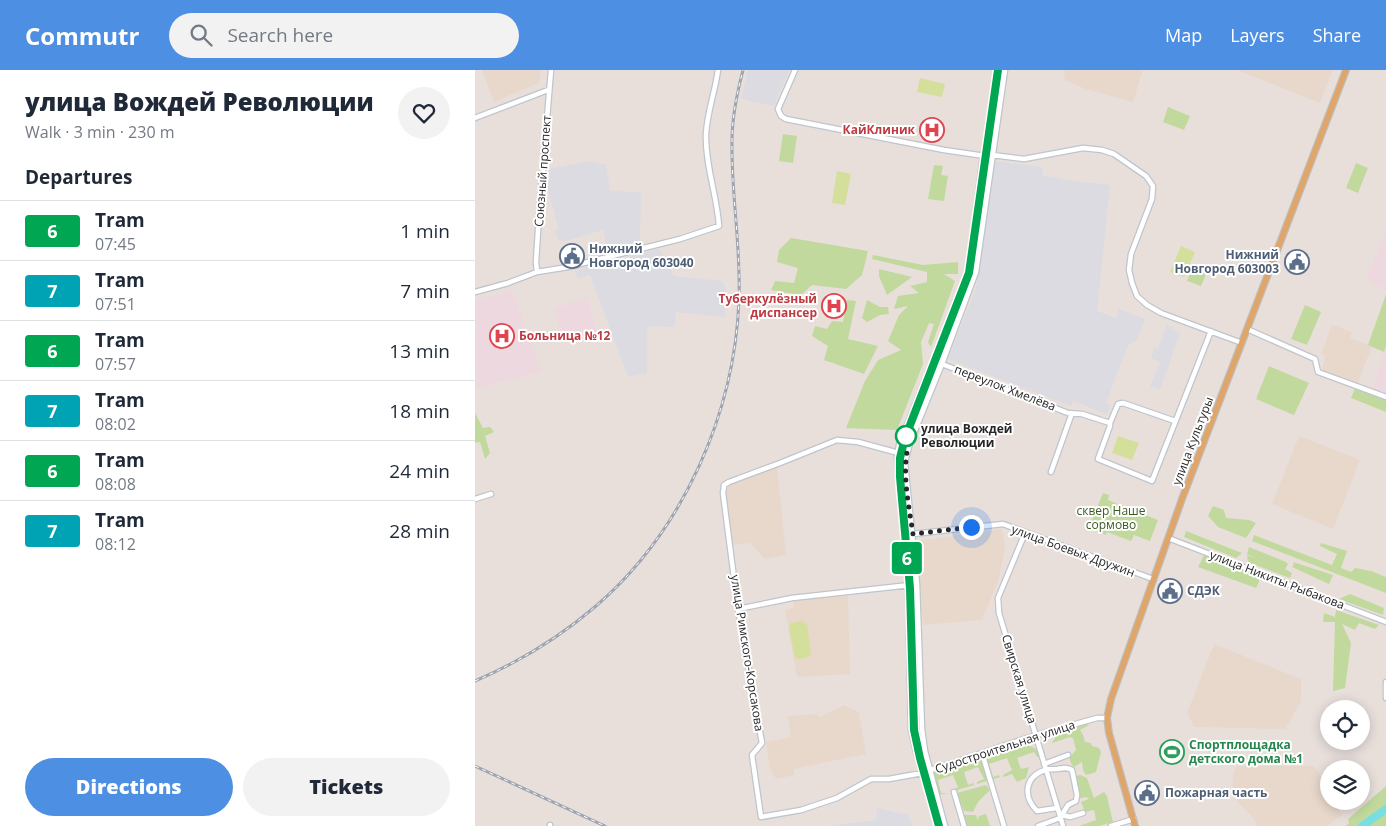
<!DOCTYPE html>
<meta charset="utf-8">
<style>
:root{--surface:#fff;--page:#f2f2f3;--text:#1f2937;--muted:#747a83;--line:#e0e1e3;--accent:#4c8fe3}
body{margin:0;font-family:"Open Sans",sans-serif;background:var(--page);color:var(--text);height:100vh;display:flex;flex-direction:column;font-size:19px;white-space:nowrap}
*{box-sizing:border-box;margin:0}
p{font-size:16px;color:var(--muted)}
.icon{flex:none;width:28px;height:28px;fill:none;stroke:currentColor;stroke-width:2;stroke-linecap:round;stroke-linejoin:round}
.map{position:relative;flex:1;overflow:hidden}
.side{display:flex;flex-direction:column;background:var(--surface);width:475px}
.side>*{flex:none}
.badge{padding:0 10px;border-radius:4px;font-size:18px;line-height:32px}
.tools{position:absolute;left:845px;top:630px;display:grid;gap:10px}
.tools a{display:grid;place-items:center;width:50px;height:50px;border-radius:50%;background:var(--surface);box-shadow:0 2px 12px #0003;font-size:25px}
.you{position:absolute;width:25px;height:25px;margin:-12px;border:4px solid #fff;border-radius:50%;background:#1a73e8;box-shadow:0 0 0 8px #1a73e833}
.map>.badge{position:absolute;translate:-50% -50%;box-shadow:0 0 0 2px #fff}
h2{padding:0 25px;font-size:19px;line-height:45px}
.round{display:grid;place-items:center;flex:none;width:52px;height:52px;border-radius:26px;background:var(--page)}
.overview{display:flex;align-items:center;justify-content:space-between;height:85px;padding:0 25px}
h1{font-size:24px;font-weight:800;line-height:38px}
.button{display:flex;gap:10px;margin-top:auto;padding:10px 25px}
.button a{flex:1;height:58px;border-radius:30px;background:var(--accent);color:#fff;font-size:20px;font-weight:800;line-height:58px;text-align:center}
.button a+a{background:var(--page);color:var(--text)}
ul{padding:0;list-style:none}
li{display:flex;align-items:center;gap:15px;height:60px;padding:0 25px;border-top:1px solid var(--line)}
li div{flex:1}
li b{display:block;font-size:19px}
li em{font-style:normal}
li .badge{min-width:55px;font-weight:700;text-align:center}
header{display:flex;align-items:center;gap:30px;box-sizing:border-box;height:70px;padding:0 25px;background:var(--accent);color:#fff}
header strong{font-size:24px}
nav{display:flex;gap:28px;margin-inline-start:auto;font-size:18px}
.search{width:350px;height:45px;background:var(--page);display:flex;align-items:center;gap:12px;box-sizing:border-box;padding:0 18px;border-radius:28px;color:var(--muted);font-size:19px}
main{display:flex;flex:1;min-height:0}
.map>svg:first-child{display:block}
</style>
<header>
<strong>Commutr</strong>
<div class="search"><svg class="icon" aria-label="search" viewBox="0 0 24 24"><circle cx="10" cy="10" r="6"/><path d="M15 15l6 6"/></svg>Search here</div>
<nav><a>Map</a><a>Layers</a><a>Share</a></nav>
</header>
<main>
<section class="side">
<div class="overview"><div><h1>улица Вождей Революции</h1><p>Walk · 3 min · 230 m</p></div><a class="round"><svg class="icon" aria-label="heart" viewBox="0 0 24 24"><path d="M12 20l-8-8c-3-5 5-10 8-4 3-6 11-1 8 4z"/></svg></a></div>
<h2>Departures</h2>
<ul>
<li><span class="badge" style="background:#00a651;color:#fff">6</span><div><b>Tram</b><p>07:45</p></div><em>1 min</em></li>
<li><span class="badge" style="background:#00a3b4;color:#fff">7</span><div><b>Tram</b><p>07:51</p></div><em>7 min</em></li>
<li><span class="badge" style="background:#00a651;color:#fff">6</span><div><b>Tram</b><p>07:57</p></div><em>13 min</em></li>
<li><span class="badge" style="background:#00a3b4;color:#fff">7</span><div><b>Tram</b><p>08:02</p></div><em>18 min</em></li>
<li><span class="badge" style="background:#00a651;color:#fff">6</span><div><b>Tram</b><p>08:08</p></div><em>24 min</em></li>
<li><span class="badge" style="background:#00a3b4;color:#fff">7</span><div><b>Tram</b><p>08:12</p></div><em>28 min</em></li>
</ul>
<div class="button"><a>Directions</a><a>Tickets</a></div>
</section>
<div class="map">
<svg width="911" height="756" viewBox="0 0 911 756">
<rect width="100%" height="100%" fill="#e8dfdb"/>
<path fill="#dbdbe1" d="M 273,0 L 315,0 L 302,27 L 300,36 L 266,29 Z
M 114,91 L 131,95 L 135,121 L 166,122 L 165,175 L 134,184 L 128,160 L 90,171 L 83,170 L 80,161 L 84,159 L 72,116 L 75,99 Z
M 520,91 L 567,97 L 568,106 L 585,108 L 589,110 L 635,115 L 622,241 L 641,248 L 644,239 L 670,249 L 661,271 L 653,275 L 631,333 L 636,335 L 632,344 L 598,331 L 596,336 L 473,289 L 501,218 Z
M 184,179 L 199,206 L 247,211 L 251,219 L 250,247 L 201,242 L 199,257 L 177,256 L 172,258 L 172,303 L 153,307 L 115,205 L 103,209 L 100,201 Z
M 692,255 L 698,257 L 697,260 L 705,263 L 685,320 L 675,316 L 685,292 L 676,288 L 679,278 L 683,279 Z
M 402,738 L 433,745 L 437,756 L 354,756 L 401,750 Z"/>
<path fill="#e8d8cc" d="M 7,0 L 66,0 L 64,13 L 19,32 Z
M 590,0 L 668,0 L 658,32 L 611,19 L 589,10 Z
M 762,0 L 858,0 L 845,33 Z
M 857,255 L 877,262 L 875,268 L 897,276 L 882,315 L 847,302 L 850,286 L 846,284 Z
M 824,366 L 885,390 L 858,459 L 797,434 Z
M 302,396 L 311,485 L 290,489 L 275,473 L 257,475 L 251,416 Z
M 527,459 L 530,478 L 523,512 L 507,550 L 448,555 L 442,471 Z
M 373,524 L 375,604 L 322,607 L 310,540 L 319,537 L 318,529 Z
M 739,574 L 826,609 L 826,632 L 810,659 L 719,657 L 712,643 Z
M 369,635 L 384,642 L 391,684 L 319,699 L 319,705 L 301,709 L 295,700 L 291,672 L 316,667 L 313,646 L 342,644 L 345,647 Z
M 762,696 L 839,696 L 854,721 L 854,731 L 859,731 L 867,745 L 852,756 L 782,756 L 779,749 L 757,726 L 758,703 Z"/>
<path fill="#eed8df" d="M 911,163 L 911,220 L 891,209 Z
M 37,220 L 67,302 L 0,319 L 0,230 Z
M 111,227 L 122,262 L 88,272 L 79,239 Z
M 911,276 L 911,323 L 898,318 Z"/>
<path fill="#c1d99d" d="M 693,37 L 715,46 L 709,60 L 688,52 Z
M 308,64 L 322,66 L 318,93 L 304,91 Z
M 881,93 L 893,98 L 883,123 L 871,118 Z
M 459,95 L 468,96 L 466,105 L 473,106 L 469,131 L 453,129 Z
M 316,168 L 393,181 L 387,205 L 371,219 L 337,215 L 326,225 L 296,220 L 300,211 L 319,213 L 323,198 L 302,192 L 304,180 Z
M 398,185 L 448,195 L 483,192 L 483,204 L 469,204 L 480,211 L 456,277 L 453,272 L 459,254 L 454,253 L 446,272 L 448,294 L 422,360 L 371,358 L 390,311 L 403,290 L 426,280 L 413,271 L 424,245 L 433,236 L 419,239 L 423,226 L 444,223 L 435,216 L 452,212 L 452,202 L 397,189 Z
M 719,194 L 729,198 L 731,204 L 726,216 L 712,211 Z
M 404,199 L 437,207 L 412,225 L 404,206 Z
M 911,224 L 911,276 L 909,282 L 893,275 Z
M 372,230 L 381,231 L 373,269 L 403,276 L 389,304 L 349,290 L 353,276 L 337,266 L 340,256 L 352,259 L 357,251 L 368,252 Z
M 392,230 L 405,237 L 413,237 L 414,244 L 405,245 L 392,252 L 387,248 Z
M 830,235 L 846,242 L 832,275 L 816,269 Z
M 794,296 L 834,313 L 819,345 L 781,329 Z
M 880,318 L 911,329 L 911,342 L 876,328 Z
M 0,343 L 8,358 L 15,357 L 19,362 L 10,366 L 15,383 L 10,389 L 5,372 L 0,373 Z
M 628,423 L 634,425 L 633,430 L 683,450 L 675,471 L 659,465 L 656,471 L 632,462 L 631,465 L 614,458 Z
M 738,436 L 749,440 L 751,448 L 774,450 L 781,453 L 771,468 L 743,457 L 733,446 Z
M 711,461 L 767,483 L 761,488 L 709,467 Z
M 779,465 L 857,495 L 862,484 L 845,476 L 846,473 L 872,481 L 866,498 L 876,502 L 880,498 L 896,501 L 911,507 L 911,523 L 777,471 Z
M 774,477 L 811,492 L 813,494 L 810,499 L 817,503 L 815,508 L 773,492 L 772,485 L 780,488 L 772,484 Z
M 729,485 L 786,507 L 781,518 L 723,497 Z
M 818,492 L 858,505 L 854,514 L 817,497 L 819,494 Z
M 875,524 L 909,538 L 908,545 L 864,529 Z
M 861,540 L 904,555 L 900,559 L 884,553 L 880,560 L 867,554 L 876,573 L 870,618 L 858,621 L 860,552 L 848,552 L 849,543 L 860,547 Z
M 611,653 L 614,655 L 605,660 L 608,665 L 610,672 L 616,673 L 617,676 L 624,678 L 626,682 L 621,702 L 611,705 L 608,700 L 607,692 L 599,697 L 597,695 L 594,688 L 601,680 L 598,668 L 595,667 L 577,673 L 583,663 Z
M 548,673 L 561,679 L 565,687 L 562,687 L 559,682 L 542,688 L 546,699 L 554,697 L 551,708 L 542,712 L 537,704 L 529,707 L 528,705 L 537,700 L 532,688 L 514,694 L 518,707 L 524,705 L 525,707 L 502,714 L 502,712 L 509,709 L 503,697 L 489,702 L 493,715 L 499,713 L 499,715 L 476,722 L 483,717 L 478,705 L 463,710 L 466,723 L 473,723 L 463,725 L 457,702 Z
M 605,705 L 612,708 L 619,728 L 629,722 L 632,726 L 638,752 L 624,756 L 604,756 L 621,750 L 619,740 L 610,742 L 606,732 L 614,729 L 611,727 L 602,729 L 599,724 L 601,719 L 601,706 Z
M 511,715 L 515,720 L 503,732 L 498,742 L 489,741 L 482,723 Z
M 911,716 L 911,756 L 871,756 L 874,753 L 873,749 Z
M 511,744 L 515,756 L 487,756 L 485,751 L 487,745 L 501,745 L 503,750 L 504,746 Z"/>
<path fill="#d3df9a" d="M 445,8 L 470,14 L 467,27 L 442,22 Z
M 362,101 L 376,104 L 370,135 L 357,133 Z
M 706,176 L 720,182 L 709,207 L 695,202 Z
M 643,366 L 664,373 L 657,390 L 637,383 Z
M 327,551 L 332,554 L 336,584 C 333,588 325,590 320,588 L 314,558 L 316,553 Z"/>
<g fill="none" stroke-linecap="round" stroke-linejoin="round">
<path stroke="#79dedf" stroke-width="8" d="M 887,756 L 911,739"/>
<defs>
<path id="minor" d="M 320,0 L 303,39 L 306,46 L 311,49 L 469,80 L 510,86 L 517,85 L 549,89 L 608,78 L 627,80 L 639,84 L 671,106 L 678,116 L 677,129 L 656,184 L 654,200 L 657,213 L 662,226 L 672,235 L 686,243 L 767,273
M 0,48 L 73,20
M 62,202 L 61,192 L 64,145 L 76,0
M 0,222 L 33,213 L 62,202 L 93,197 L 205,169 L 244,156 C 242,125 230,95 231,64 C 232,43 240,22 243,0
M 772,259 L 840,289 L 843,302 L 911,327
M 467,294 L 593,343 L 607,344 L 635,353 L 635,356 L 623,389 L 677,411 L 736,261
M 635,353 L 643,334 L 648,333 L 700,351
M 431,385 L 383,372 L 362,370 L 305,393 L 254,412 L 249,415 L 248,423 L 263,539 L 287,673 L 277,685 L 286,747 L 326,740 L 362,728 L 396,709 L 414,709 L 447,703 L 561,665 L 622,648 L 632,648
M 576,402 L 597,343
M 0,429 L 16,424
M 550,463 L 523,528 L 524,543 L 588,756
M 429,465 L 528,454 L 678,509
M 693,468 L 911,552
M 263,539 L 317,528 L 435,515
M 911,612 L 911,628
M 507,683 L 529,756
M 569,694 L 593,685
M 479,722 L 489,756
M 587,745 L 595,747 L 608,743
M 75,755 L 75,756
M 463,756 L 441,682 L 436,660 L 433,515 L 422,387 L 424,375 L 490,213 L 493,201 L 508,86
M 470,756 L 450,681 L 447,659 L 442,514 L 430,392 L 435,373 L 467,294 L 501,202 L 530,0
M 563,756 L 585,748 L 593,735 L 601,731 L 602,725 L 597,700 C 592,697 588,698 582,699 C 578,699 573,699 570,700 C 549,707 548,727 562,741 L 582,738
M 636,756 L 659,749"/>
<path id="major" d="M 660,756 L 634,663 L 632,648 L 636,629 L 707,429 L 871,0"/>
</defs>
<use href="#minor" stroke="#bfc5cd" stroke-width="7"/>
<use href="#major" stroke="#bebebe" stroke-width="8"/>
<use href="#minor" stroke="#fff" stroke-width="4.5"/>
<use href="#major" stroke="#dfa569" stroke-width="5.5"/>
<path stroke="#9ea5b0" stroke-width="1" d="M 467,756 L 451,702 L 442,659 L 437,514 L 434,465 L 426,396 L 430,375 L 494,213 L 498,201 L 510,103 L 525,0"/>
<defs>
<path id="rail" d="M 0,611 C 44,592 85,567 121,536 C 208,461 260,343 264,229 C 266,176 256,123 257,71 C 257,47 262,23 268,0
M 0,696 L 130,756"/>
</defs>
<use href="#rail" stroke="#9ea5b0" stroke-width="3"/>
<use href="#rail" stroke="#fff" stroke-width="1" stroke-dasharray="4" stroke-linecap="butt"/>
</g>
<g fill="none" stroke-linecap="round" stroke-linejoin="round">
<defs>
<path id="line" d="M 464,756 L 445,688 L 439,660 L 435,518 L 425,407 L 425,388 L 430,368 L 494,203 L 523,0"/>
</defs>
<use href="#line" stroke="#fff" stroke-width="11"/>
<use href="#line" stroke="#00a651" stroke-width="8"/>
<path stroke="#272727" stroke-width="5" stroke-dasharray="0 9" d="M 431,366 L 434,373 C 426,401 434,436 438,464 L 496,457"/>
</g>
<defs>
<symbol id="hospital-ring" viewBox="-11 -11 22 22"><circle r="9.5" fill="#fff" stroke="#e0444e" stroke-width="1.5"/><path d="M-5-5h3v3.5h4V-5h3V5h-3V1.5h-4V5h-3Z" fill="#e0444e"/></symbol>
<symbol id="civic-ring" viewBox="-11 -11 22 22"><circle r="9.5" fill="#fff" stroke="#5c6f8a" stroke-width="1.5"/><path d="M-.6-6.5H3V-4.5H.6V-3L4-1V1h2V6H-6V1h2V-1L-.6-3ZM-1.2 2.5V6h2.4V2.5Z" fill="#5c6f8a"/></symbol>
<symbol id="stadium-ring" viewBox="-11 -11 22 22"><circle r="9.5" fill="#fff" stroke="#2e9e5b" stroke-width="1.5"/><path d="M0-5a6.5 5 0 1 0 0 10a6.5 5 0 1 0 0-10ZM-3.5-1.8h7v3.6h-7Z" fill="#2e9e5b"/></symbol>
</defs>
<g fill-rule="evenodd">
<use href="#hospital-ring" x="443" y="46" width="28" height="28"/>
<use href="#civic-ring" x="83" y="172" width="28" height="28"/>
<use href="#civic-ring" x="808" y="178" width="28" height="28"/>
<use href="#hospital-ring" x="345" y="222" width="28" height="28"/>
<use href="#hospital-ring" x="13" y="252" width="28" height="28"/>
<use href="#civic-ring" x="681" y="507" width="28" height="28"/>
<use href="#stadium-ring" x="683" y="668" width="28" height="28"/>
<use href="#civic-ring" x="658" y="709" width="28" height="28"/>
</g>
<circle fill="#fff" stroke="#00a651" stroke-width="2.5" cx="431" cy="366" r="10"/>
<g text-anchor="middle" stroke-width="4" stroke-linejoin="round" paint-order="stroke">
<g font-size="12" font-weight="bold" fill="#be3a42" stroke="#fff" text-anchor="end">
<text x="440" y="64">КайКлиник</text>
<text x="342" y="233">Туберкулёзный<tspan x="342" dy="14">диспансер</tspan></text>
<text x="44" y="270" text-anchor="start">Больница №12</text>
</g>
<g font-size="12" fill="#272727" stroke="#fff">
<text transform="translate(68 101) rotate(-86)" y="4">Союзный проспект</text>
<text transform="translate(530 318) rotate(21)" y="4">переулок Хмелёва</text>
<text transform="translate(718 371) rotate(-69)" y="4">улица Культуры</text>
<text transform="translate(598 481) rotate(20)" y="4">улица Боевых Дружин</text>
<text transform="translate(802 510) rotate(21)" y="4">улица Никиты Рыбакова</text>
<text transform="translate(272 583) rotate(81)" y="4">улица Римского-Корсакова</text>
<text transform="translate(544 609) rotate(73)" y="4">Свирская улица</text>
<text transform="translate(530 677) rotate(-18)" y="4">Судостроительная улица</text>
</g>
<g font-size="12" font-weight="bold" fill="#4e5e75" stroke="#fff" text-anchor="start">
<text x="114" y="183">Нижний<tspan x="114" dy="14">Новгород 603040</tspan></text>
<text x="804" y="189" text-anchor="end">Нижний<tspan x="804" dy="14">Новгород 603003</tspan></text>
<text x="712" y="525">СДЭК</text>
<text x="690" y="727">Пожарная часть</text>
</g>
<g font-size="12" font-weight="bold" fill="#272727" stroke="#fff" text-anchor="start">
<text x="446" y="363">улица Вождей<tspan x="446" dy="14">Революции</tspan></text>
</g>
<g font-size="12" fill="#3c5b21" stroke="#fff">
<text x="636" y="445">сквер Наше<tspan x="636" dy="14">сормово</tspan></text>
</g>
<g font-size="12" font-weight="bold" fill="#27864d" stroke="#fff" text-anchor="start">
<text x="714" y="679">Спортплощадка<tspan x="714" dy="14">детского дома №1</tspan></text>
</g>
</g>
</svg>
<div class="tools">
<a><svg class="icon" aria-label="locate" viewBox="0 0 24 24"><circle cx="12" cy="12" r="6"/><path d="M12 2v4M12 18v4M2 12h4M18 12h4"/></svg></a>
<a><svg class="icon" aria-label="layers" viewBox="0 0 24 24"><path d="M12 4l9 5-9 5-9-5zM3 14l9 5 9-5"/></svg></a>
</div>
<div class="you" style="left:496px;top:457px"></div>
<b class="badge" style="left:432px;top:488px;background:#00a651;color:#fff">6</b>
</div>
</main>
